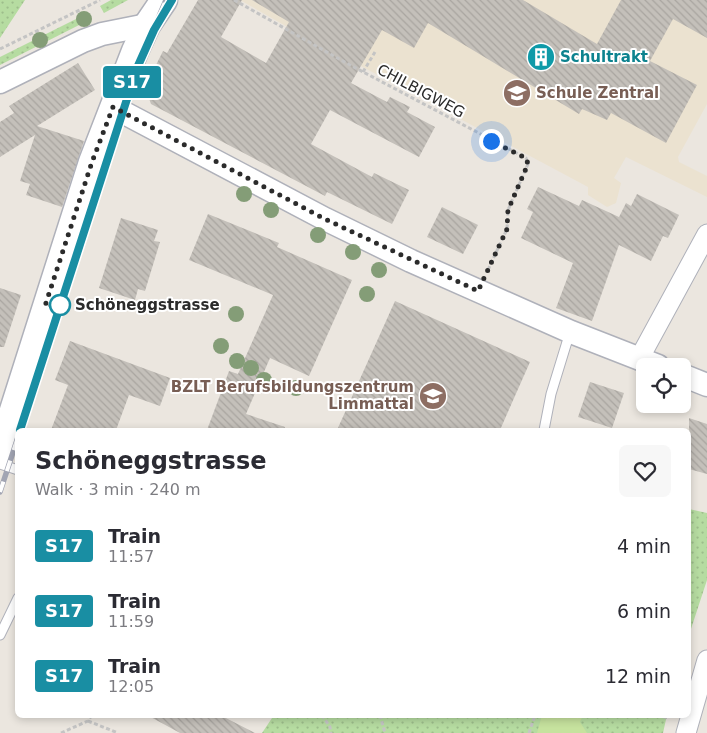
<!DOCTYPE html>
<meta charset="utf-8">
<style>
:root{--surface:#fff;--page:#f7f7f7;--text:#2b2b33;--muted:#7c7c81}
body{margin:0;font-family:"DejaVu Sans",sans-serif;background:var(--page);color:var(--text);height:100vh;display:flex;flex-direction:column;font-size:19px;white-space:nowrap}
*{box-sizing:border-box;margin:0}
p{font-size:16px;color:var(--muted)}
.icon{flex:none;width:28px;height:28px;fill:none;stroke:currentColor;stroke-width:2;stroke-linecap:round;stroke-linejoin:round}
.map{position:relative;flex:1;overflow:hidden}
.sheet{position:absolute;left:15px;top:428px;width:676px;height:290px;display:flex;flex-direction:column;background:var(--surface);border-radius:8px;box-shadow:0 2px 8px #0003}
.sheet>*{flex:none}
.badge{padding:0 10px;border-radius:4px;font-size:18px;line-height:32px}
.fabs{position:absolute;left:636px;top:358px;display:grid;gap:10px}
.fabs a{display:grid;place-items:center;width:55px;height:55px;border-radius:8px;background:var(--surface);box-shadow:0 2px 8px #0003;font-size:25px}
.you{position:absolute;width:25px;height:25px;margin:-12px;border:4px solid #fff;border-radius:50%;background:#1a73e8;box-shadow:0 0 0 8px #1a73e833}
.map>.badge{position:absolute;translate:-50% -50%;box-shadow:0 0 0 2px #fff}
.round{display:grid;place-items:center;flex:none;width:52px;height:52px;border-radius:8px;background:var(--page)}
.overview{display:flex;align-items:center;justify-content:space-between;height:85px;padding:0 20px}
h1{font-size:24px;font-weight:600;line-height:38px}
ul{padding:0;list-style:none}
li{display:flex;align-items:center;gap:15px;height:65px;padding:0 20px}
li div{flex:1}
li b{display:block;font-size:19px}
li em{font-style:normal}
li .badge{min-width:55px;font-weight:700;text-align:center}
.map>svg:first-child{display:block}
</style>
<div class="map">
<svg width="707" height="733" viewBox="0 0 707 733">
<defs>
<pattern id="grass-dots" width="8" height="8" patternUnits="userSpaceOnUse" patternTransform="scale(1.25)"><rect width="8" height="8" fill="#b6dca1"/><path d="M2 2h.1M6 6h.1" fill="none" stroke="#9dbd8b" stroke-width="1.8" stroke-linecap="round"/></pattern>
<pattern id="building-back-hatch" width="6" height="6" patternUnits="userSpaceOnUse" patternTransform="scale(1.25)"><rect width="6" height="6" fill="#c4c0ba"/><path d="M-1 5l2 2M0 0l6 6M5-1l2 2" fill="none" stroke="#a9a5a0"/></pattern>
</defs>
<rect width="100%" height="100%" fill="#ebe6df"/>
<path fill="#ebe2d0" d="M 240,0 L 707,0 L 707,104 L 678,157 L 679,162 L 707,176 L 707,197 L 626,157 L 614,178 L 621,183 L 616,203 L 607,207 L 588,195 L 588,187 L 284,25 Z"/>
<path fill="url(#grass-dots)" d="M 0,0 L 25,0 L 0,38 Z
M 111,0 L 128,0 L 104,13 L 100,6 Z
M 88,13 L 91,19 L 0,65 L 0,57 Z
M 689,509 L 707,513 L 707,580 L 689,635 Z
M 274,715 L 667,715 L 663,733 L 262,733 Z"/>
<path fill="#c6e29e" d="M 542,715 L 583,715 L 580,722 L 587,733 L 537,733 Z"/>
<path fill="url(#building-back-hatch)" d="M 198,0 L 242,0 L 221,37 L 266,63 L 289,22 L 252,0 L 523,0 L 597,44 L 621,0 L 707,0 L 707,38 L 673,19 L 650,61 L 697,85 L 666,143 L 611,113 L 607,120 L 582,109 L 579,114 L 428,23 L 414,48 L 382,30 L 351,83 L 387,102 L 390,97 L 410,107 L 407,112 L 435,127 L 419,157 L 330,110 L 311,144 L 372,177 L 374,173 L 409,190 L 392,224 L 327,192 L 325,196 L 151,104 L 147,93 L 153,71 L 163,51 L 167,53 Z
M 78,63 L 95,90 L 37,126 L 84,141 L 62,207 L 26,195 L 30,184 L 20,181 L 35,135 L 0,157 L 0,122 L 14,113 L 9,106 Z
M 538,187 L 579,206 L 582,200 L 619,217 L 626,203 L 631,206 L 637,194 L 679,215 L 668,238 L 663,236 L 651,261 L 619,245 L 592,321 L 556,308 L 573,263 L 521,238 L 533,212 L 527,209 Z
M 442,207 L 478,225 L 463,254 L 427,237 Z
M 208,214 L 279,243 L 277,247 L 352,280 L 309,376 L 270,358 L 246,414 L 285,427 L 284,430 L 207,430 L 229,371 L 238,374 L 273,295 L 189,260 Z
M 121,218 L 158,230 L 154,241 L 160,242 L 145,291 L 138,289 L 135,300 L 99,288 Z
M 0,288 L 21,295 L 4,347 L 0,347 Z
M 395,301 L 530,362 L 500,430 L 337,430 Z
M 70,341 L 170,378 L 160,406 L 129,395 L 116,430 L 51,430 L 68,385 L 55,380 Z
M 590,382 L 624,393 L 612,428 L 578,417 Z
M 689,418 L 707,424 L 707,474 L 689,469 Z
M 147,715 L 220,715 L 255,733 L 180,733 Z"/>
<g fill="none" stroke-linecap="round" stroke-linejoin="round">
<defs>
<path id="service" d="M 544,430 L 551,394 L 570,332
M 0,464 L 18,470
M 0,635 L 18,598"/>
<path id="minor" d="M 639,359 L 707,234
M 686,733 L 707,660"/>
<path id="tertiary" d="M 0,82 L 83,41 L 102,34 L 147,25
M 113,107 L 325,219 L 411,261 L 571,332 L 658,366
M 682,375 L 707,385"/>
<path id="secondary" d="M 0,451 L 92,162 L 135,51 L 147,25 L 164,0"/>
</defs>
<use href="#service" stroke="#afb1ba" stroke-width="11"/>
<use href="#minor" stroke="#afb1ba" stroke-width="21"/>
<use href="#tertiary" stroke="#afb1ba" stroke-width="25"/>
<use href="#secondary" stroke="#afb1ba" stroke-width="29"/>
<path stroke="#c4c4c4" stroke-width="3" stroke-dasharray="4 2.5" stroke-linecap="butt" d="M 234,0 L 350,65 L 526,158 L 528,164 L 508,210 L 507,229 L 487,272
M 0,49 L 100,0
M 363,72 L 375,52
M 322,715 L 330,727 L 331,733
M 380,715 L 385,733
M 657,715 L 668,718
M 88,721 L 118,733
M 61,733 L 88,721 L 92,715
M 529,733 L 535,715"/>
<use href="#service" stroke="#fff" stroke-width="9"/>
<use href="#minor" stroke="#fff" stroke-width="19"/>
<use href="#tertiary" stroke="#fff" stroke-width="22"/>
<use href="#secondary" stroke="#fff" stroke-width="26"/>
<defs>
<path id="rail" d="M 20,430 L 137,68 L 166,0
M 0,492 L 18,437"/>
</defs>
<use href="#rail" stroke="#a2a5b3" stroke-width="5.5"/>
<use href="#rail" stroke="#fff" stroke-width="4" stroke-dasharray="11" stroke-linecap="butt"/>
</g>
<g fill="#849d77">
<circle cx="84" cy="19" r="8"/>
<circle cx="40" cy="40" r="8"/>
<circle cx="244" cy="194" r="8"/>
<circle cx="271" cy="210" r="8"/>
<circle cx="318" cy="235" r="8"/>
<circle cx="353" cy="252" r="8"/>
<circle cx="379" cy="270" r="8"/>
<circle cx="367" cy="294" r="8"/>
<circle cx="236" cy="314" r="8"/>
<circle cx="221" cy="346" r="8"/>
<circle cx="237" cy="361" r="8"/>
<circle cx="251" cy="368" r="8"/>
<circle cx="264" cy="380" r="8"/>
<circle cx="296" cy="388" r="8"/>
</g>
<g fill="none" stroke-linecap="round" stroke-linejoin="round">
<defs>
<path id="line" d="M 20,430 L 137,68 L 154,30 L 172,0"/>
</defs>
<use href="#line" stroke="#fff" stroke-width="11"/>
<use href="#line" stroke="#198ea3" stroke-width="8"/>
<path stroke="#2b2b2b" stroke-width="5" stroke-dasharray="0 9" d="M 60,305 L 45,306 L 92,162 L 113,107 L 325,219 L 478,291 L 507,229 L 508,210 L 528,164 L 526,158 L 491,141"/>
</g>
<defs>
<symbol id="building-disc" viewBox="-11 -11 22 22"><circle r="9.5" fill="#0f9aa8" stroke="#fff"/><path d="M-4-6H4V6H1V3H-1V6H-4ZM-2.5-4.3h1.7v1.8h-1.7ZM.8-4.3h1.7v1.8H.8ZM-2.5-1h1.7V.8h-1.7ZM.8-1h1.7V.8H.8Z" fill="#fff"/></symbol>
<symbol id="school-disc" viewBox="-11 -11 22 22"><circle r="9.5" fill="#8d6e63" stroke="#fff"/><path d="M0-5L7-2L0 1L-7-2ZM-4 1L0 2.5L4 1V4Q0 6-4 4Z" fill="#fff"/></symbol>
</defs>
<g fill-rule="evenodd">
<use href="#building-disc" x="525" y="41" width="32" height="32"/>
<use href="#school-disc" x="501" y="77" width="32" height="32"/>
<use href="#school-disc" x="417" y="380" width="32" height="32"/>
</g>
<circle fill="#fff" stroke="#198ea3" stroke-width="2.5" cx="60" cy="305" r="10"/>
<g text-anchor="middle" stroke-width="4" stroke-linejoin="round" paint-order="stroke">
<g font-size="15" font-weight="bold" fill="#0d838f" stroke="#fff" text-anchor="start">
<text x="560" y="62">Schultrakt</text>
</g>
<g font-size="15" fill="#2b2b2b" stroke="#fff">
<text transform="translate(421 91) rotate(28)" y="5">CHILBIGWEG</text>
</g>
<g font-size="15" font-weight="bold" fill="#785e54" stroke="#fff" text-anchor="start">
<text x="536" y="98">Schule Zentral</text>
<text x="414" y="392" text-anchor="end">BZLT Berufsbildungszentrum<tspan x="414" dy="17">Limmattal</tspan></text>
</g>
<g font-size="15" font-weight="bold" fill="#2b2b2b" stroke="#fff" text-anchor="start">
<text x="75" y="310">Schöneggstrasse</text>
</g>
</g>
</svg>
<div class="fabs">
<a><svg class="icon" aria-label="locate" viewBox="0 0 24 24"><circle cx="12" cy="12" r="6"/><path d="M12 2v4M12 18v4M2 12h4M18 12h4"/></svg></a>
</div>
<div class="you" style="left:491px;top:141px"></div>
<b class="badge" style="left:132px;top:82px;background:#198ea3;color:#fff">S17</b>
<section class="sheet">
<div class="overview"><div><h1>Schöneggstrasse</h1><p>Walk · 3 min · 240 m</p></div><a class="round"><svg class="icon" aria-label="heart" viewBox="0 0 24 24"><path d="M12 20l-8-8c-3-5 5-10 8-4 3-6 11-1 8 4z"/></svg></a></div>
<ul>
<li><span class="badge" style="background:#198ea3;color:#fff">S17</span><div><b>Train</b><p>11:57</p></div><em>4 min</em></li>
<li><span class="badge" style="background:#198ea3;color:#fff">S17</span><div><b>Train</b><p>11:59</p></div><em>6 min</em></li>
<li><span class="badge" style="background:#198ea3;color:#fff">S17</span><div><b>Train</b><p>12:05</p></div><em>12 min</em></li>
</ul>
</section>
</div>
